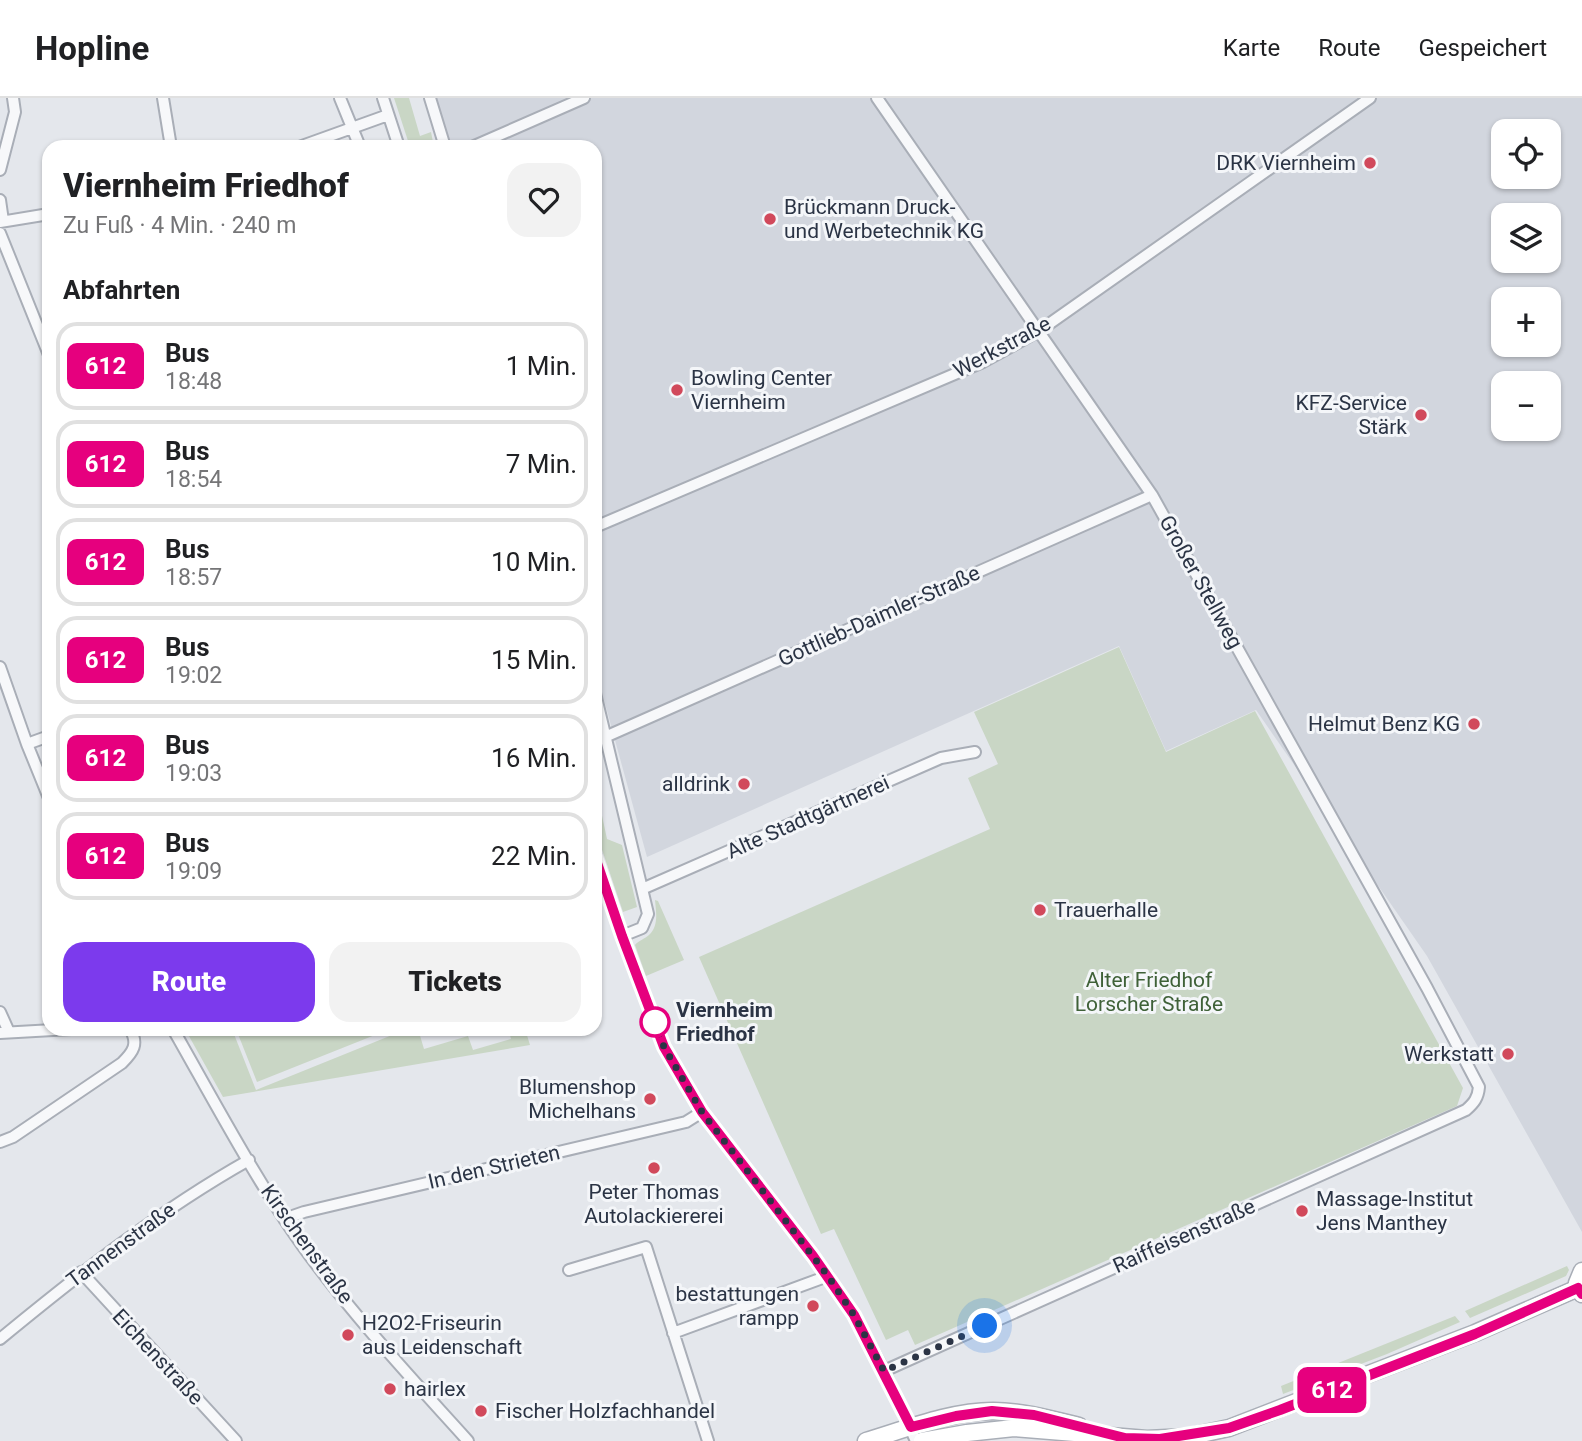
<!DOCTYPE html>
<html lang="de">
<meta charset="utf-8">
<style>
:root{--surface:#fff;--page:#f2f2f2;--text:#202124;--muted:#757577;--line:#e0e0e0;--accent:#7c3aed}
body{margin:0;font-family:Roboto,sans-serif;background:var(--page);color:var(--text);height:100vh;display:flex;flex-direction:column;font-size:26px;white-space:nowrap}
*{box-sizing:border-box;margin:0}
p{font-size:23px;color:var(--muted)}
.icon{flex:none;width:38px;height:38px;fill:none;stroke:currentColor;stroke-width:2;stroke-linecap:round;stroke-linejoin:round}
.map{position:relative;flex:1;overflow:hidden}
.side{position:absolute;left:42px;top:42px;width:560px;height:896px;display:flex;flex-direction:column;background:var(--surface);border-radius:21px;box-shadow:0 2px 5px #0004}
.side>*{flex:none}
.badge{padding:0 14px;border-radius:10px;font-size:24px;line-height:46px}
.buttons{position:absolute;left:1491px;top:21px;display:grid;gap:14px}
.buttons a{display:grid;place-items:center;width:70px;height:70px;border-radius:14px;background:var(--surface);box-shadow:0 2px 5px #0004;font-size:35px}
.you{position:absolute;width:35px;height:35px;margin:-18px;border:5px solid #fff;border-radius:50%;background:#1a73e8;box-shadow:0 0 0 10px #1a73e833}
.map>.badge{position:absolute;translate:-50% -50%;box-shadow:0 0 0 4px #fff}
h2{padding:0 21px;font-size:26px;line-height:63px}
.round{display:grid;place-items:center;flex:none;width:74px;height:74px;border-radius:21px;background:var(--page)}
.summary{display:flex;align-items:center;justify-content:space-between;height:119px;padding:0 21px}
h1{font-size:33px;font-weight:800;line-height:52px}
.button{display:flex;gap:14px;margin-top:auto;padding:14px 21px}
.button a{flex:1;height:80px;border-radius:21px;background:var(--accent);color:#fff;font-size:28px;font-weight:800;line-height:80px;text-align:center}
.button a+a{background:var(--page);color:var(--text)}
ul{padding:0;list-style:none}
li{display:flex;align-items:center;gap:21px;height:88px;margin:0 14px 10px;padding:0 7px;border:4px solid var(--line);border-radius:21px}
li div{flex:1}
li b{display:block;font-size:26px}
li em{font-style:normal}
li .badge{min-width:77px;font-weight:700;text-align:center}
header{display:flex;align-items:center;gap:42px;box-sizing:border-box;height:98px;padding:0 35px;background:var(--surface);border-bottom:2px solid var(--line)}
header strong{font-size:33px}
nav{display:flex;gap:38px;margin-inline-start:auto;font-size:24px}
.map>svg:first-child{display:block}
</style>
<header>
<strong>Hopline</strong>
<nav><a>Karte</a><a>Route</a><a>Gespeichert</a></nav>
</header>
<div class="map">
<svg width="1582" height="1343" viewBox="0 0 1582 1343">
<rect width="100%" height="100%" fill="#e4e7ec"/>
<path fill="#d2d6de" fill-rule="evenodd" d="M 435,0 L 1582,0 L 1582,1134 L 1427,858 L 1256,612 L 1166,653 L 1119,548 L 647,759 L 595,569 L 595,49 L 449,49 ZM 1503,33 L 1549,33 L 1549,79 L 1503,79 ZM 1503,117 L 1549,117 L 1549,163 L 1503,163 ZM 1503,201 L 1549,201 L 1549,247 L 1503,247 ZM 1503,285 L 1549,285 L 1549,331 L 1503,331 Z"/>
<path fill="#c9d6c5" d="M 394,0 L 409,0 L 420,38 L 431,34 L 433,44 L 430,49 L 410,49 Z
M 1119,549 L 1166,654 L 1255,613 L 1463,990 L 1457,1008 L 915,1247 L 908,1232 L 886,1242 L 834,1131 L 821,1136 L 699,859 L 990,731 L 968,680 L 998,666 L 974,614 Z
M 595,685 L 607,741 L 622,747 L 637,809 L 623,814 L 595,731 Z
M 655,802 L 658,803 L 684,862 L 646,878 L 635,847 C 639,842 645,841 649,837 C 659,828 656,814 655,802 Z
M 185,931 L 232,931 L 256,992 L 407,931 L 418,931 L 424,951 L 468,938 L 473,952 L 511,941 L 510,937 L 526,934 L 530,947 L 223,999 Z
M 236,931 L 390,931 L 257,984 Z
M 1567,1168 L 1569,1172 L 1566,1178 L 1470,1220 L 1465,1213 Z
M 1455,1218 L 1460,1224 L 1387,1256 L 1283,1296 L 1281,1288 Z"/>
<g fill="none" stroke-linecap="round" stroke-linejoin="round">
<defs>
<path id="street" d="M 163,0 L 171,49
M 340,0 L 360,49
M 383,0 L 399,49
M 430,0 L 445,49
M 877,0 L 1152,397 L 1427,890 L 1479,989 C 1478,1000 1474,1005 1466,1012 L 884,1273
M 299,49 L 388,17
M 472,49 L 584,0
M 0,72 L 15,14 L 13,0
M 0,102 L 3,123
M 0,124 L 49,116
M 0,135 L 49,257
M 595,429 L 983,264 L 1039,233 L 1370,0
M 0,569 L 27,646 L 49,700
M 595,595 L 648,816 L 642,830 L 622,838
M 605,639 L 1152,397
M 27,646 L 49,638
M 595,759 L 622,838 L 664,949 L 702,1014 L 813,1158 L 854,1217 L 884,1273 L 916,1343
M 642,791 L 941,660 L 975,654
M 0,914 L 9,934
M 173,931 C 214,1003 254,1079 302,1147 C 350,1214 412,1281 468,1343
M 0,935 L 71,931
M 0,1044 L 13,1039 L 122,965 C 133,954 139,946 130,931
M 284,1121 L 304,1114 L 686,1024 L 702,1014
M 569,1172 L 646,1149 L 708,1343
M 81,1174 L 236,1343
M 673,1235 L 828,1178
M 0,1241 C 79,1176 160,1112 249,1062"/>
<path id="secondary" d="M 1582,1173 L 1577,1185 L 1582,1196
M 866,1343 C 906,1331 951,1313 993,1313 C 1023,1313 1051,1321 1079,1328
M 922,1343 L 967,1335 L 1014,1330 L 1147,1341 L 1187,1339 L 1229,1330 L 1475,1235 L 1578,1190"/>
</defs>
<use href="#street" stroke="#a9aeb7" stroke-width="14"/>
<use href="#secondary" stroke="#a9aeb7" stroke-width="19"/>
<use href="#street" stroke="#f7f8fa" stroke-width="10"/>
<use href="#secondary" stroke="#fff" stroke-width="16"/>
</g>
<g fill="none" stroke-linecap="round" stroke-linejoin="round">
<defs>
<path id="line" d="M 595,759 L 622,838 L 664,949 L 702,1014 L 813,1158 L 854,1217 L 911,1329 L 956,1318 L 992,1313 L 1034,1317 L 1125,1340 L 1160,1341 L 1229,1330 L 1280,1312 L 1475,1236 L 1578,1190 L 1582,1196"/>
</defs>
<use href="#line" stroke="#fff" stroke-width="16"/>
<use href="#line" stroke="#e6007e" stroke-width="10"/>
<path stroke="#2b3445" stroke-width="7" stroke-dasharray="0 12.6" d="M 655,924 L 664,949 L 702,1014 L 828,1178 L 854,1217 L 884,1273 L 985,1228"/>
</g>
<g fill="#d1495b" stroke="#f4f6f9" stroke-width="2.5">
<circle cx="1370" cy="65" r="7"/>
<circle cx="770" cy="121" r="7"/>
<circle cx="677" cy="292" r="7"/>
<circle cx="1421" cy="317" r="7"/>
<circle cx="1474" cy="626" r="7"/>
<circle cx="744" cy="686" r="7"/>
<circle cx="1040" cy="812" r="7"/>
<circle cx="1508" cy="956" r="7"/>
<circle cx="650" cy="1001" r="7"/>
<circle cx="654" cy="1070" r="7"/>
<circle cx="1302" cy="1113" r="7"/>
<circle cx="813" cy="1208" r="7"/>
<circle cx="348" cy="1237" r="7"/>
<circle cx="390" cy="1291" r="7"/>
<circle cx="481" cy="1313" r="7"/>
</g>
<circle fill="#fff" stroke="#e6007e" stroke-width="3.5" cx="655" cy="924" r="14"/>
<g text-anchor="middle" stroke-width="6" stroke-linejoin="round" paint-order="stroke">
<g font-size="21" fill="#2b3445" stroke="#f4f6f9" text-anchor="end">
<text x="1356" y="72">DRK Viernheim</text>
<text x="784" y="116" text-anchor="start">Brückmann Druck-<tspan x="784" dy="24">und Werbetechnik KG</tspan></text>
<text x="691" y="287" text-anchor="start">Bowling Center<tspan x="691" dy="24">Viernheim</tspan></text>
<text x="1407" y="312">KFZ-Service<tspan x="1407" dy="24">Stärk</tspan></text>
<text x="1460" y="633">Helmut Benz KG</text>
<text x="730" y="693">alldrink</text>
<text x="1054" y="819" text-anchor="start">Trauerhalle</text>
<text x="1494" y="963">Werkstatt</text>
<text x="636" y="996">Blumenshop<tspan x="636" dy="24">Michelhans</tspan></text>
<text x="654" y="1101" text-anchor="middle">Peter Thomas<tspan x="654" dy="24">Autolackiererei</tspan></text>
<text x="1316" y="1108" text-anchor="start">Massage-Institut<tspan x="1316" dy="24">Jens Manthey</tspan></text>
<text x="799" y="1203">bestattungen<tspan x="799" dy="24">rampp</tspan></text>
<text x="362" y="1232" text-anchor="start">H2O2-Friseurin<tspan x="362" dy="24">aus Leidenschaft</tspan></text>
<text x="404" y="1298" text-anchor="start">hairlex</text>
<text x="495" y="1320" text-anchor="start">Fischer Holzfachhandel</text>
</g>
<g font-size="21" fill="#2b3445" stroke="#f4f6f9">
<text transform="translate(1002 249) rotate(-28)" y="7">Werkstraße</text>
<text transform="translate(1201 484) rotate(61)" y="7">Großer Stellweg</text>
<text transform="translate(879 518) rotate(-24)" y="7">Gottlieb-Daimler-Straße</text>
<text transform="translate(808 719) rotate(-24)" y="7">Alte Stadtgärtnerei</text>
<text transform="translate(494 1069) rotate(-13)" y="7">In den Strieten</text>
<text transform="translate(1184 1138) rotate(-24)" y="7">Raiffeisenstraße</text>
<text transform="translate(307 1146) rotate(54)" y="7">Kirschenstraße</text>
<text transform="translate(121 1147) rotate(-36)" y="7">Tannenstraße</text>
<text transform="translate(158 1259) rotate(47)" y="7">Eichenstraße</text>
</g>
<g font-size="21" fill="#3f6138" stroke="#f4f6f9">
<text x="1149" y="889">Alter Friedhof<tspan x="1149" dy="24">Lorscher Straße</tspan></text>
</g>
<g font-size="21" font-weight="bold" fill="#2b3445" stroke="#f4f6f9" text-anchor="start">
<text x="676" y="919">Viernheim<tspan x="676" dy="24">Friedhof</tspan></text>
</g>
</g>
</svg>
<div class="buttons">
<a><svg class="icon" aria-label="locate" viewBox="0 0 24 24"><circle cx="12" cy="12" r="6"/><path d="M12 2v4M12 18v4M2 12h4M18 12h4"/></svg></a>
<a><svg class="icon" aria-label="layers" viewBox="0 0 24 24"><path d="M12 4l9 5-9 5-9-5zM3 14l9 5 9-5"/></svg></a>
<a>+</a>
<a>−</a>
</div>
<div class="you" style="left:985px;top:1228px"></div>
<b class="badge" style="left:1332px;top:1292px;background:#e6007e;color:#fff">612</b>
<section class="side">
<div class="summary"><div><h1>Viernheim Friedhof</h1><p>Zu Fuß · 4 Min. · 240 m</p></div><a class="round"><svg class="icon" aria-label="heart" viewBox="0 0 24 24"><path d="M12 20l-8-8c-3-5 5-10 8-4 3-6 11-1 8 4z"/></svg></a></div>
<h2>Abfahrten</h2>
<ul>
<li><span class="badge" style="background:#e6007e;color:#fff">612</span><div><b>Bus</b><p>18:48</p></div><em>1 Min.</em></li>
<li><span class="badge" style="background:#e6007e;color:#fff">612</span><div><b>Bus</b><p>18:54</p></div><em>7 Min.</em></li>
<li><span class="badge" style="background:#e6007e;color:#fff">612</span><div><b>Bus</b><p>18:57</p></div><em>10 Min.</em></li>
<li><span class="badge" style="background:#e6007e;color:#fff">612</span><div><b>Bus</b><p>19:02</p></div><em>15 Min.</em></li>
<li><span class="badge" style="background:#e6007e;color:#fff">612</span><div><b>Bus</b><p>19:03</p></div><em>16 Min.</em></li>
<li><span class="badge" style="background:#e6007e;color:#fff">612</span><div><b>Bus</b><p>19:09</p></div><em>22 Min.</em></li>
</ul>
<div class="button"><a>Route</a><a>Tickets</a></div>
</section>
</div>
